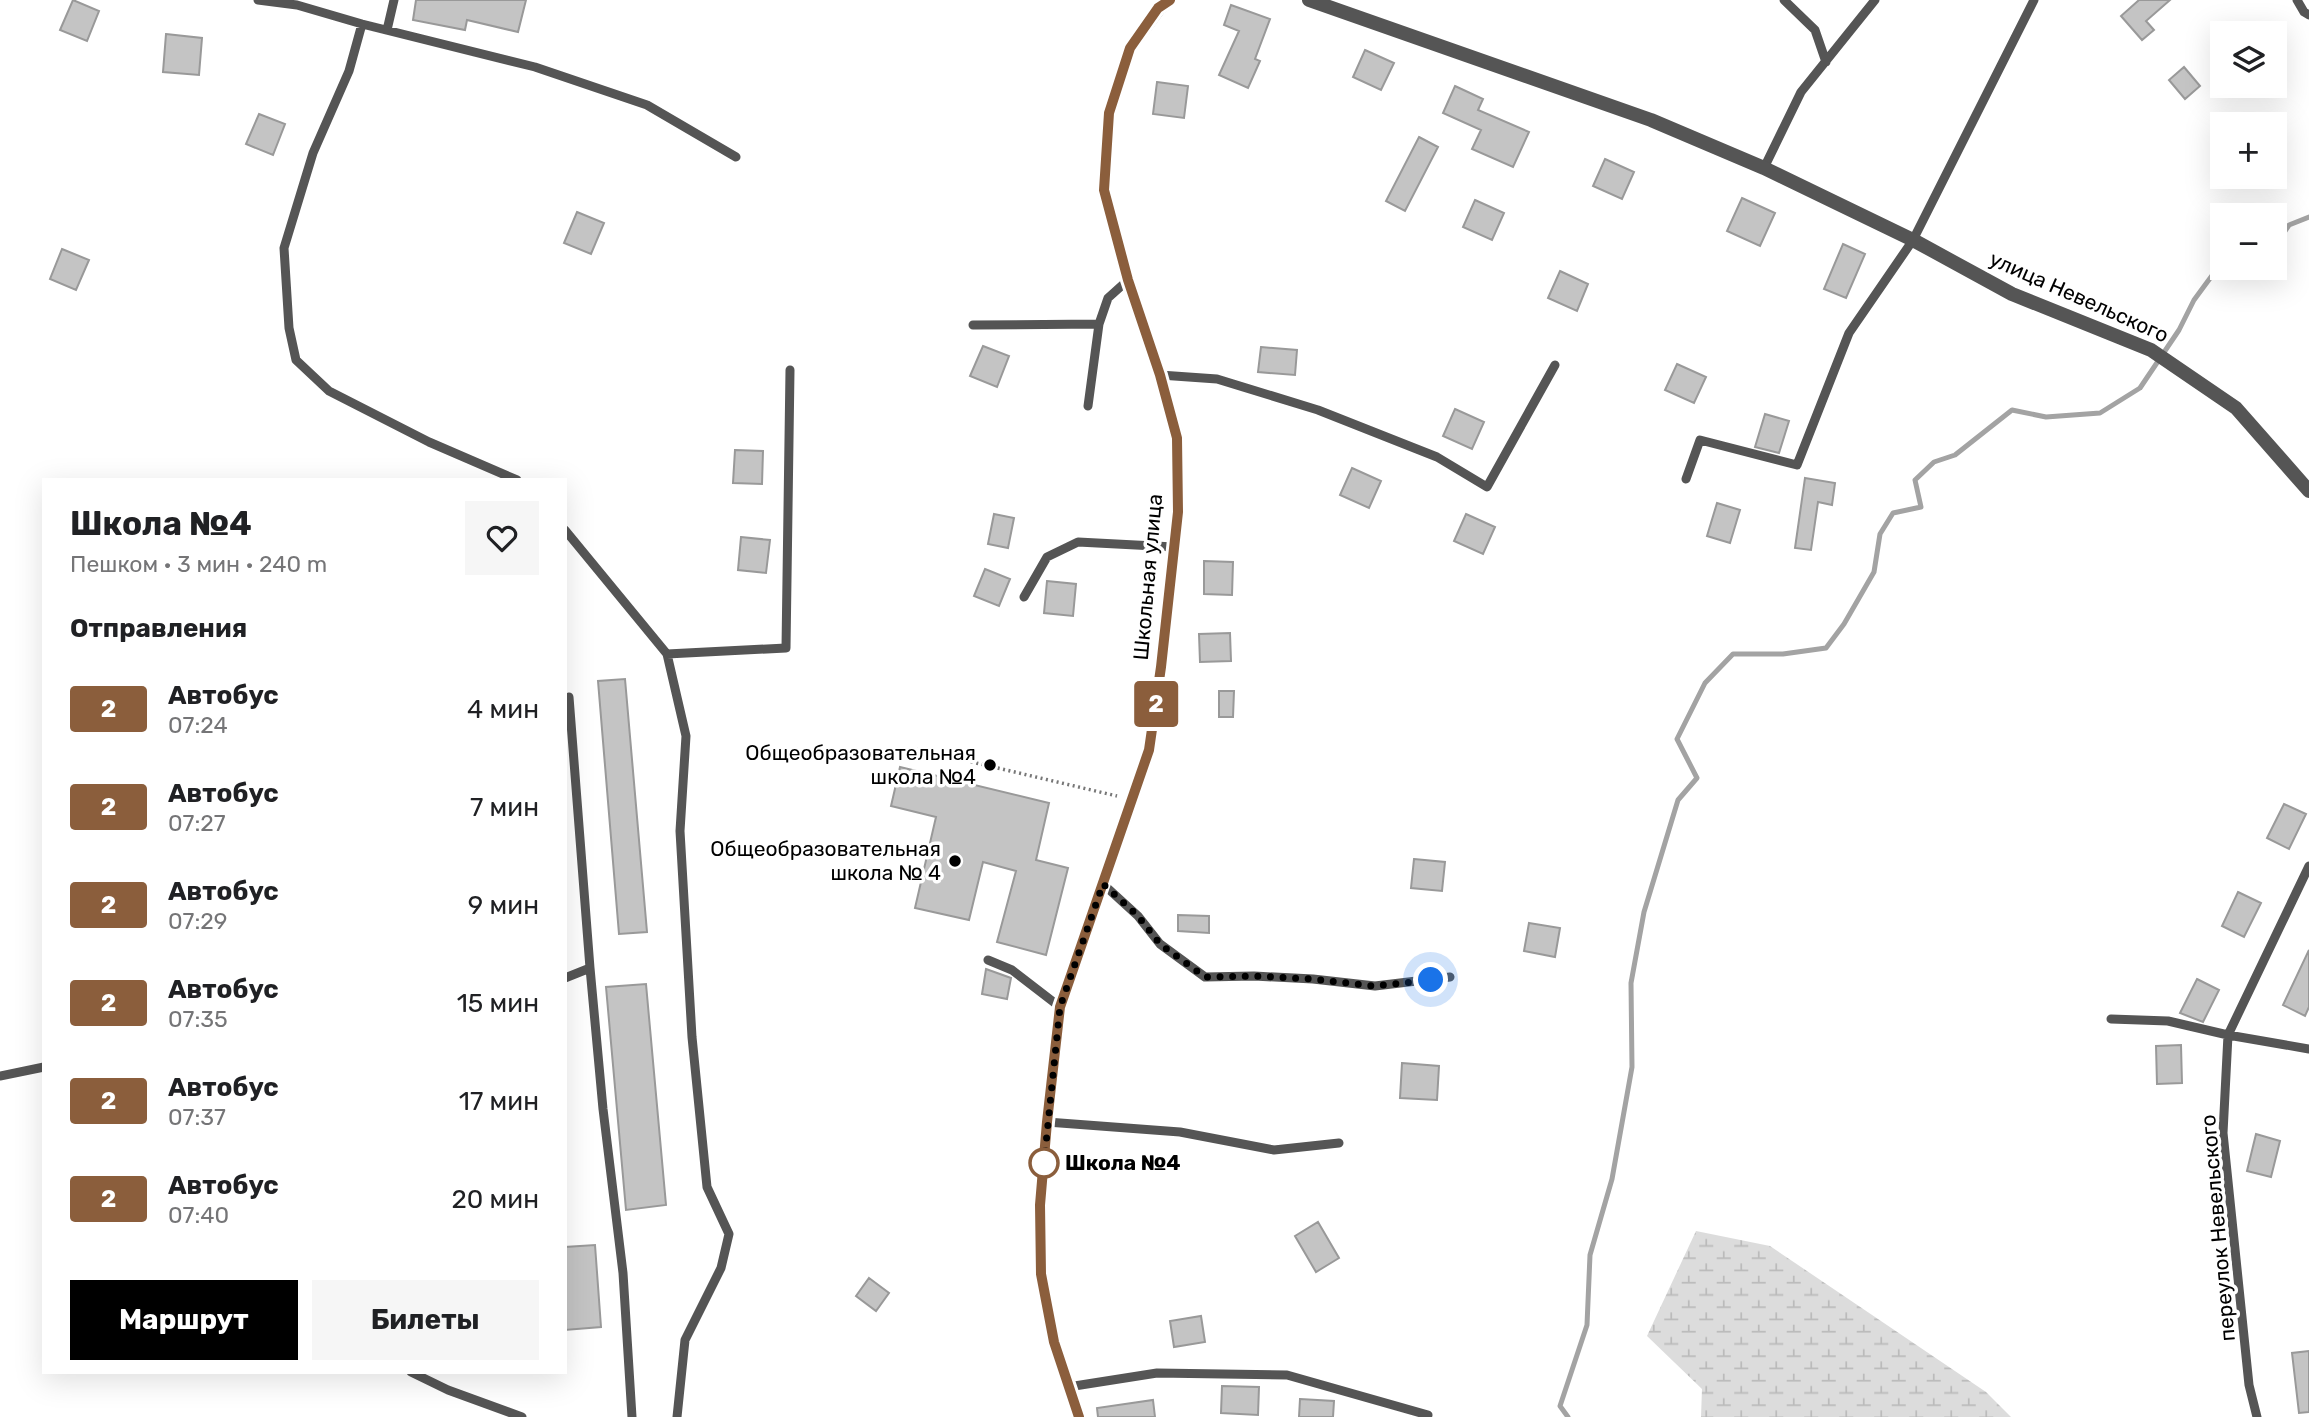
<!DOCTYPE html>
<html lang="ru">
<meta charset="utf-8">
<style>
:root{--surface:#fff;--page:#f6f6f6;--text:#202124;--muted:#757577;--accent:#000}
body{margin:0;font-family:Rubik,sans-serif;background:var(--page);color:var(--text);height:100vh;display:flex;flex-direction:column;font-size:26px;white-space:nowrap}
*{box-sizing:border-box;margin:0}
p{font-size:23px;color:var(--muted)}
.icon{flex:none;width:38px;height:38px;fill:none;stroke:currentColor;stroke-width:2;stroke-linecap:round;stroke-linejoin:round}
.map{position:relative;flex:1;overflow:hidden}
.drawer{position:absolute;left:42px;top:478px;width:525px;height:896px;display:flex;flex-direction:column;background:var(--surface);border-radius:0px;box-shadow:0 7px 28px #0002}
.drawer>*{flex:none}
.badge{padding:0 14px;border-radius:5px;font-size:24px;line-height:46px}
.controls{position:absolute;left:2210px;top:21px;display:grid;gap:14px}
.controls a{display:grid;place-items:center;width:77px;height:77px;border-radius:0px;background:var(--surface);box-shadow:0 7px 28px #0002;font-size:35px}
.you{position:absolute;width:35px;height:35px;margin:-18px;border:5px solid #fff;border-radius:50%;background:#1a73e8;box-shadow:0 0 0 10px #1a73e833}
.map>.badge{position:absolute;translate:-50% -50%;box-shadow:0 0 0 4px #fff}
h2{padding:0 28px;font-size:26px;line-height:63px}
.round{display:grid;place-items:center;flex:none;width:74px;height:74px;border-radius:0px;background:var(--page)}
.overview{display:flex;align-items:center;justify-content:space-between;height:119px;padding:0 28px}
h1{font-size:33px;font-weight:700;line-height:52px}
.action{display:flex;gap:14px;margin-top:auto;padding:14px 28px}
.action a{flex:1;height:80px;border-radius:0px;background:var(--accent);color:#fff;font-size:28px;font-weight:700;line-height:80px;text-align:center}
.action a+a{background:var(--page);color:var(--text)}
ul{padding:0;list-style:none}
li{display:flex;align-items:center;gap:21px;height:98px;padding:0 28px}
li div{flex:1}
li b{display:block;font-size:26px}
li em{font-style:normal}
li .badge{min-width:77px;font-weight:700;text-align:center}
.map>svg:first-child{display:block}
</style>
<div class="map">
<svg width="2309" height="1417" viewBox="0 0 2309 1417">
<defs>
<pattern id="wetland-marsh" width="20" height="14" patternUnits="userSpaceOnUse" patternTransform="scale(1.75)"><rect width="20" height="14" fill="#dcdcdc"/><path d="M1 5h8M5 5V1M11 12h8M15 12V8" fill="none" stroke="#bbb"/></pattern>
</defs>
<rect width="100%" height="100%" fill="#fff"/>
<path fill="url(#wetland-marsh)" d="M 1696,1231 L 1770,1246 L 1986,1392 L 2011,1417 L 1701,1417 L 1702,1389 L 1647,1336 Z"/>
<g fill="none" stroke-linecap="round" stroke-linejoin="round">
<path stroke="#a3a3a3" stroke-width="5" d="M 2275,246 L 2289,225 L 2309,217
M 1568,1417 L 1560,1406 L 1587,1325 L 1590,1255 L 1612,1179 L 1632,1067 L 1631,983 L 1644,912 L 1678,800 L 1697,778 L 1677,739 L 1705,683 L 1733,654 L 1783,654 L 1826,648 L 1844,624 L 1874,572 L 1880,534 L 1893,513 L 1921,507 L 1915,480 L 1934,462 L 1955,455 L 2012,410 L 2046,417 L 2100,413 L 2140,388 L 2179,330 L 2194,300 L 2222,262"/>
</g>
<path fill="#c4c4c4" stroke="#999" stroke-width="2" d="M 73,0 L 99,11 L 87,41 L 60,30 Z
M 416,0 L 526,0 L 518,32 L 467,20 L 465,30 L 413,20 Z
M 2139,0 L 2170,0 L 2146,21 L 2154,30 L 2142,40 L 2121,16 Z
M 1231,5 L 1270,19 L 1255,59 L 1260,61 L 1248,88 L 1219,75 L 1239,31 L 1224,25 Z
M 166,34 L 202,38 L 199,75 L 163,72 Z
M 1365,50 L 1394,63 L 1381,90 L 1353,77 Z
M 2184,67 L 2200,86 L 2185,99 L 2169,80 Z
M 1157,82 L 1188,86 L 1184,118 L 1153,114 Z
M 1455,86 L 1483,99 L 1478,110 L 1529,132 L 1513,167 L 1472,149 L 1481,130 L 1443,113 Z
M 259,114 L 285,124 L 273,155 L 246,144 Z
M 1419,137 L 1438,147 L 1405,211 L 1386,201 Z
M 1605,159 L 1634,172 L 1622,199 L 1593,186 Z
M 1742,198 L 1775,213 L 1760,246 L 1727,231 Z
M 1475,200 L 1504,213 L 1492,240 L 1463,227 Z
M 577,212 L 604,223 L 591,254 L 564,243 Z
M 1843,244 L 1865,254 L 1846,298 L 1824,289 Z
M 62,249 L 89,260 L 76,290 L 50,279 Z
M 1560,271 L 1588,284 L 1577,311 L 1548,298 Z
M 983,346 L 1009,356 L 997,387 L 970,376 Z
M 1261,347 L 1297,350 L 1295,375 L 1258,372 Z
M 1677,364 L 1706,377 L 1694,403 L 1665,390 Z
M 1455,409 L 1484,422 L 1472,449 L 1443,436 Z
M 1765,414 L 1789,421 L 1779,453 L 1755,447 Z
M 735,450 L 763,451 L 762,484 L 733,483 Z
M 1352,468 L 1381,481 L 1369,508 L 1340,495 Z
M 1805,478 L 1835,483 L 1832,505 L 1818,502 L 1811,550 L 1795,548 Z
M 1717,503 L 1740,510 L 1730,543 L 1707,536 Z
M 994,514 L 1014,518 L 1008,548 L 988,544 Z
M 1466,514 L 1495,527 L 1483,554 L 1454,541 Z
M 741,537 L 770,540 L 766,573 L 738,570 Z
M 1204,561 L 1233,562 L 1232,595 L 1204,594 Z
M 985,569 L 1010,579 L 999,606 L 974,596 Z
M 1047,581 L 1076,584 L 1073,616 L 1044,613 Z
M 1230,633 L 1231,661 L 1200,662 L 1199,634 Z
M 625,679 L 647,932 L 619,934 L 598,681 Z
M 1219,691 L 1234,691 L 1233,717 L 1219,717 Z
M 900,767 L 1049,803 L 1036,860 L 1068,868 L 1046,955 L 997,942 L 1016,871 L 983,862 L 969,920 L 915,908 L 936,817 L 891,806 Z
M 2284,804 L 2306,814 L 2289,849 L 2267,838 Z
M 1414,859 L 1445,862 L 1442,891 L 1411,888 Z
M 2238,892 L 2261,903 L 2244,937 L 2222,926 Z
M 1178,915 L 1209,916 L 1209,933 L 1178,931 Z
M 1529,923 L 1560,928 L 1555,957 L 1524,951 Z
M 2309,950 L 2309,1007 L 2305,1016 L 2283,1005 Z
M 986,969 L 1011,978 L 1007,999 L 982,994 Z
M 2197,979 L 2219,990 L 2203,1022 L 2180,1013 Z
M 646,984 L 666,1205 L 626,1210 L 606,987 Z
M 2181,1045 L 2182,1083 L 2157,1084 L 2156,1046 Z
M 1402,1063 L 1439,1066 L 1437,1100 L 1400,1098 Z
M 2256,1134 L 2280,1141 L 2271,1177 L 2247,1171 Z
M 1318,1222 L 1339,1258 L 1316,1272 L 1295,1236 Z
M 595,1245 L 601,1327 L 565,1330 L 565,1247 Z
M 869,1278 L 889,1293 L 876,1311 L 856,1296 Z
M 1201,1316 L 1205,1342 L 1174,1347 L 1170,1321 Z
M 2309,1351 L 2309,1412 L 2299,1413 L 2292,1353 Z
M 1222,1386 L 1259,1387 L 1258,1415 L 1221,1413 Z
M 1300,1399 L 1334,1401 L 1333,1417 L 1299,1417 Z
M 1153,1400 L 1155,1417 L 1098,1417 L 1097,1408 Z"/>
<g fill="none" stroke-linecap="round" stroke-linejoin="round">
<path stroke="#777" stroke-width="3.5" stroke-dasharray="2 3.5" stroke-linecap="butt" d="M 912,748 L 1117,796"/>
<path stroke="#555" stroke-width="9" d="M 258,0 L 297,5 L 362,24 L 535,67 L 647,105 L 736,157
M 1784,0 L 1815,30 L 1826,62
M 2297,0 L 2304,12 L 2309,15
M 362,24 L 349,71 L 313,153 L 284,248 L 289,328 L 296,360 L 329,391 L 429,442 L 517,480
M 387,30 L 394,0
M 1764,168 L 1801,92 L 1875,0
M 973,325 L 1099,324 L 1108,298 L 1128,280
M 1160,375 L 1217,379 L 1318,410 L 1437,457 L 1487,487 L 1555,365
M 1088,406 L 1099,324
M 1686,479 L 1700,440 L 1797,465 L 1849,333 L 1913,240 L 2034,0
M 565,530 L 667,654 L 686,736 L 680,831 L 692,1037 L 707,1187 L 729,1234 L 721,1268 L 685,1340 L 677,1417
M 1024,597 L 1047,557 L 1078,542 L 1174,547
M 667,654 L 786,648 L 790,370
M 1103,884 L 1138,916 L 1160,944 L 1205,977 L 1254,976 L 1313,979 L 1375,986 L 1450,977
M 988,960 L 1012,970 L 1060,1007
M 590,968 L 603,1109 L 623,1273 L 632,1417
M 565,978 L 590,968 L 569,697
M 2111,1019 L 2168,1021 L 2228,1035 L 2309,1049
M 0,1076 L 44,1067
M 1047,1122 L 1180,1132 L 1274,1150 L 1339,1143
M 411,1372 L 448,1390 L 522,1417
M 1068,1387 L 1157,1373 L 1287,1375 L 1428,1415
M 2257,1417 L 2249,1385 L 2223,1133 L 2228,1035 L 2309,866"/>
<path stroke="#555" stroke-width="14" d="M 1309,0 L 1651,120 L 1764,168 L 1913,240 L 2012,294 L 2151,350 L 2236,408 L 2309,491
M 1079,1417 L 1054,1342 L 1041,1274 L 1040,1205 L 1047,1122 L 1060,1007 L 1149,750 L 1161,667 L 1178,512 L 1177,437 L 1160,375 L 1128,280 L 1104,190 L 1109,113 L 1130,48 L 1159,8 L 1170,0"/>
</g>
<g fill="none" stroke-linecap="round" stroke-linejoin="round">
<defs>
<path id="line" d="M 1079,1417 L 1054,1342 L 1041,1274 L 1040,1205 L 1047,1122 L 1060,1007 L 1149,750 L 1161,667 L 1178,512 L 1177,438 L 1160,375 L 1128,280 L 1104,190 L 1109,113 L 1130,48 L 1158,8 L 1170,0"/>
</defs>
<use href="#line" stroke="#fff" stroke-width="16"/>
<use href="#line" stroke="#8b5e3c" stroke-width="10"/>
<path stroke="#000" stroke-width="7" stroke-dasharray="0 12.6" d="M 1044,1163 L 1060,1007 L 1103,884 L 1138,916 L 1160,944 L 1205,977 L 1254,976 L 1312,979 L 1374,986 L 1431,980"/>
</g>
<g fill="#000" stroke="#fff" stroke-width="2.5">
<circle cx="990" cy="765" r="7"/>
<circle cx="955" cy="861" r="7"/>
</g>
<circle fill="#fff" stroke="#8b5e3c" stroke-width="3.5" cx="1044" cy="1163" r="14"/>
<g text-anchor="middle" stroke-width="7" stroke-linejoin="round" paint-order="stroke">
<g font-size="21" fill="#000" stroke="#fff">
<text transform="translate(2079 297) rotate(24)" y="7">улица Невельского</text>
<text transform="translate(1148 577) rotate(-85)" y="7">Школьная улица</text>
<text transform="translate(2218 1228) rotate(-95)" y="7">переулок Невельского</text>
</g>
<g font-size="21" fill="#000" stroke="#fff" text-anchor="end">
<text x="976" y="760">Общеобразовательная<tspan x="976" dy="24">школа №4</tspan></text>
<text x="941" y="856">Общеобразовательная<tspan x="941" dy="24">школа № 4</tspan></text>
</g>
<g font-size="21" font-weight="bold" fill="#000" stroke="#fff" text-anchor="start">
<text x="1065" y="1170">Школа №4</text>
</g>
</g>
</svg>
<div class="controls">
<a><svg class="icon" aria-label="layers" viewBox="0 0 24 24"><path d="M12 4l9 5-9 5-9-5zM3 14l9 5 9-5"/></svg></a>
<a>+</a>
<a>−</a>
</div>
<div class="you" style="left:1431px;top:980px"></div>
<b class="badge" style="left:1156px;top:704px;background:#8b5e3c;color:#fff">2</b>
<section class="drawer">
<div class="overview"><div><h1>Школа №4</h1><p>Пешком · 3 мин · 240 m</p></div><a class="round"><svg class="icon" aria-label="heart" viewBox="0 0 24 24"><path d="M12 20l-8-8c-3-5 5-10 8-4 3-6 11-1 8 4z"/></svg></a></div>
<h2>Отправления</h2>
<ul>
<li><span class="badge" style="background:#8b5e3c;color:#fff">2</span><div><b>Автобус</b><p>07:24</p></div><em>4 мин</em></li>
<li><span class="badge" style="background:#8b5e3c;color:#fff">2</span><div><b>Автобус</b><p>07:27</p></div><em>7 мин</em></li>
<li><span class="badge" style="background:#8b5e3c;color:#fff">2</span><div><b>Автобус</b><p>07:29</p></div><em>9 мин</em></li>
<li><span class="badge" style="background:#8b5e3c;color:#fff">2</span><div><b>Автобус</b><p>07:35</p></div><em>15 мин</em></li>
<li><span class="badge" style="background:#8b5e3c;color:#fff">2</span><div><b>Автобус</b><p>07:37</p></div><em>17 мин</em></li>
<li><span class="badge" style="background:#8b5e3c;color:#fff">2</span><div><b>Автобус</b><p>07:40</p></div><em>20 мин</em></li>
</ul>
<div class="action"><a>Маршрут</a><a>Билеты</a></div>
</section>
</div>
